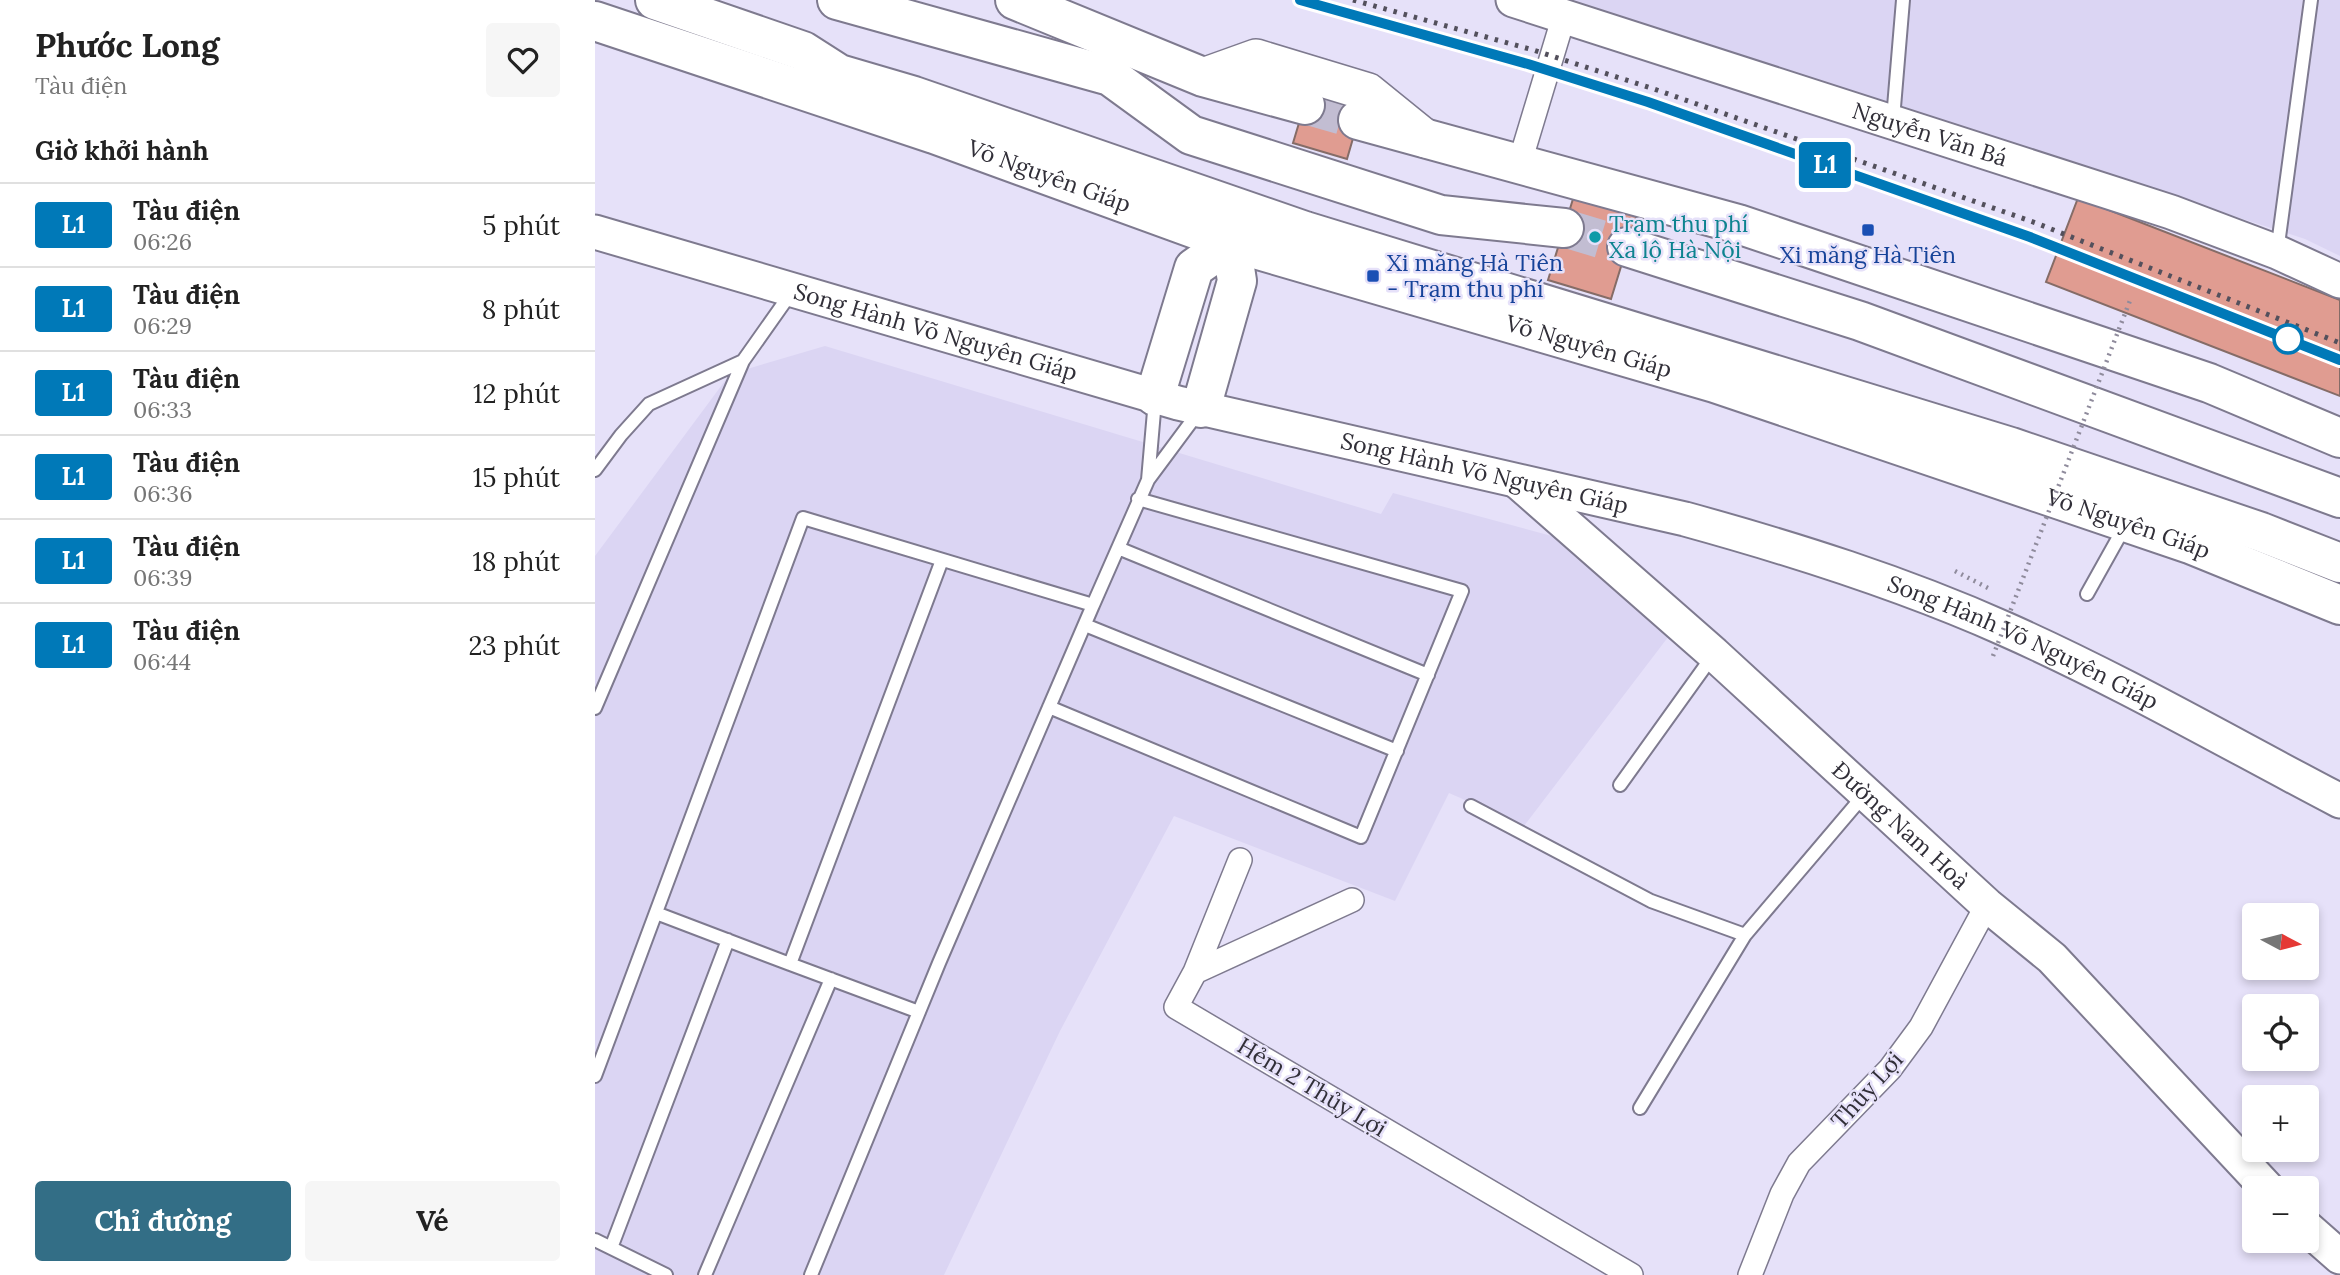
<!DOCTYPE html>
<html lang="vi">
<meta charset="utf-8">
<style>
:root{--surface:#fff;--page:#f6f6f6;--text:#222;--muted:#767676;--line:#e0e0e0;--accent:#336e86}
body{margin:0;font-family:Lora,serif;background:var(--page);color:var(--text);height:100vh;display:flex;flex-direction:column;font-size:26px;white-space:nowrap}
*{box-sizing:border-box;margin:0}
p{font-size:23px;color:var(--muted)}
.icon{flex:none;width:38px;height:38px;fill:none;stroke:currentColor;stroke-width:2;stroke-linecap:round;stroke-linejoin:round}
.map{position:relative;flex:1;overflow:hidden}
.details{display:flex;flex-direction:column;background:var(--surface);width:595px}
.details>*{flex:none}
.badge{padding:0 14px;border-radius:5px;font-size:24px;line-height:46px}
.needle{width:46px;rotate:97deg}
.tools{position:absolute;left:1647px;top:903px;display:grid;gap:14px}
.tools a{display:grid;place-items:center;width:77px;height:77px;border-radius:7px;background:var(--surface);box-shadow:0 4px 10px #0003;font-size:35px}
.map>.badge{position:absolute;translate:-50% -50%;box-shadow:0 0 0 4px #fff}
h2{padding:0 35px;font-size:26px;line-height:63px}
.round{display:grid;place-items:center;flex:none;width:74px;height:74px;border-radius:7px;background:var(--page)}
.summary{display:flex;align-items:center;justify-content:space-between;height:119px;padding:0 35px}
h1{font-size:33px;font-weight:800;line-height:52px}
.primary-button{display:flex;gap:14px;margin-top:auto;padding:14px 35px}
.primary-button a{flex:1;height:80px;border-radius:7px;background:var(--accent);color:#fff;font-size:28px;font-weight:800;line-height:80px;text-align:center}
.primary-button a+a{background:var(--page);color:var(--text)}
ul{padding:0;list-style:none}
li{display:flex;align-items:center;gap:21px;height:84px;padding:0 35px;border-top:2px solid var(--line)}
li div{flex:1}
li b{display:block;font-size:26px}
li em{font-style:normal}
li .badge{min-width:77px;font-weight:700;text-align:center}
main{display:flex;flex:1;min-height:0}
.map>svg:first-child{display:block}
</style>
<main>
<section class="details">
<div class="summary"><div><h1>Phước Long</h1><p>Tàu điện</p></div><a class="round"><svg class="icon" aria-label="heart" viewBox="0 0 24 24"><path d="M12 20l-8-8c-3-5 5-10 8-4 3-6 11-1 8 4z"/></svg></a></div>
<h2>Giờ khởi hành</h2>
<ul>
<li><span class="badge" style="background:#0079b8;color:#fff">L1</span><div><b>Tàu điện</b><p>06:26</p></div><em>5 phút</em></li>
<li><span class="badge" style="background:#0079b8;color:#fff">L1</span><div><b>Tàu điện</b><p>06:29</p></div><em>8 phút</em></li>
<li><span class="badge" style="background:#0079b8;color:#fff">L1</span><div><b>Tàu điện</b><p>06:33</p></div><em>12 phút</em></li>
<li><span class="badge" style="background:#0079b8;color:#fff">L1</span><div><b>Tàu điện</b><p>06:36</p></div><em>15 phút</em></li>
<li><span class="badge" style="background:#0079b8;color:#fff">L1</span><div><b>Tàu điện</b><p>06:39</p></div><em>18 phút</em></li>
<li><span class="badge" style="background:#0079b8;color:#fff">L1</span><div><b>Tàu điện</b><p>06:44</p></div><em>23 phút</em></li>
</ul>
<div class="primary-button"><a>Chỉ đường</a><a>Vé</a></div>
</section>
<div class="map">
<svg width="1745" height="1275" viewBox="0 0 1745 1275">
<rect width="100%" height="100%" fill="#e6e1f9"/>
<path fill="#dbd5f3" d="M 969,0 L 1745,0 L 1745,256 L 1710,239 Z
M 230,346 L 786,514 L 798,493 L 975,541 L 1080,628 L 929,826 L 854,793 L 800,901 L 579,816 L 465,1031 L 349,1275 L 0,1275 L 0,556 L 135,374 Z"/>
<path fill="#e09c91" stroke="#856c67" stroke-width="2" d="M 722,63 L 775,80 L 752,159 L 698,143 Z
M 982,186 L 1045,205 L 1016,299 L 953,280 Z
M 1483,198 L 1745,300 L 1745,396 L 1451,282 Z"/>
<g fill="none" stroke-linecap="round" stroke-linejoin="round">
<path stroke="#c2bdd2" stroke-width="38" stroke-dasharray="38 19" stroke-linecap="butt" d="M 710,105 L 763,120
M 969,228 L 1032,247"/>
<defs>
<path id="lane" d="M 1298,119 L 1308,0
M 1682,252 L 1716,0
M 560,400 L 553,480 L 605,410
M 0,470 L 26,435 L 54,404 L 148,361 L 196,293
M 523,548 L 833,675
M 1492,594 L 1530,526
M 498,605 L 553,480
M 490,625 L 802,751
M 454,707 L 766,837 L 867,591 L 543,499
M 0,708 L 148,361
M 1025,785 L 1119,654
M 876,806 L 1056,901 L 1150,935
M 61,913 L 195,964
M 324,1012 L 195,964 L 347,560
M 0,1076 L 208,518 L 498,605 L 344,963 L 216,1275
M 1045,1108 L 1150,935 L 1269,795
M 0,1240 L 71,1275
M 16,1248 L 133,940
M 110,1275 L 236,979"/>
<path id="street" d="M 924,165 L 969,16
M 757,900 L 600,972 L 581,1007 L 1036,1275
M 600,972 L 645,860
M 1155,1275 L 1187,1194 L 1204,1163 L 1295,1069 L 1326,1027 L 1392,905"/>
<g id="secondary">
<path id="s1" d="M 918,0 L 1576,212 L 1682,252 L 1745,281"/>
<path id="s2" d="M 0,232 L 583,403 L 1090,519 C 1199,549 1307,583 1410,629 C 1525,680 1634,743 1745,801"/>
<path id="s3" d="M 923,482 L 1119,654 L 1392,905 L 1457,958 L 1672,1188"/>
<path d="M 1712,1228 L 1745,1257"/>
</g>
<path id="primary" d="M 608,77 L 661,58 L 773,92 L 831,139"/>
<g id="highway">
<path d="M 60,0 L 208,51 L 244,74 L 319,96 L 710,231 L 1416,447 L 1666,532 L 1745,563"/>
<path d="M 242,0 L 515,76 L 596,135 L 846,215 L 969,228"/>
<path d="M 420,0 L 608,77 L 710,105"/>
<path id="s4" d="M 0,21 L 339,134 L 636,242 L 1120,383 L 1595,544 L 1745,605"/>
<path d="M 763,120 L 1143,224 L 1614,383 L 1745,438"/>
<path d="M 1032,247 L 1265,321 L 1745,498"/>
<path d="M 560,396 L 599,268 L 636,242 L 642,281 L 606,408"/>
</g>
</defs>
<use href="#lane" stroke="#7e7a8f" stroke-width="16"/>
<use href="#street" stroke="#7e7a8f" stroke-width="26"/>
<use href="#secondary" stroke="#7e7a8f" stroke-width="37"/>
<use href="#primary" stroke="#7e7a8f" stroke-width="40"/>
<use href="#highway" stroke="#7e7a8f" stroke-width="42"/>
<path stroke="#8f8b9c" stroke-width="4.5" stroke-dasharray="2 5" stroke-linecap="butt" d="M 1360,571 L 1397,590"/>
<use href="#lane" stroke="#fff" stroke-width="12"/>
<use href="#street" stroke="#fff" stroke-width="23"/>
<use href="#secondary" stroke="#fff" stroke-width="33"/>
<use href="#primary" stroke="#fff" stroke-width="37"/>
<use href="#highway" stroke="#fff" stroke-width="38"/>
<path stroke="#53505c" stroke-width="5" stroke-dasharray="3.5 7" stroke-linecap="butt" d="M 705,0 L 933,63 L 1053,102 L 1435,237 L 1745,360
M 758,0 L 938,50 L 1059,89 L 1441,223 L 1745,343"/>
<path stroke="#8f8b9c" stroke-width="4.5" stroke-dasharray="2 5" stroke-linecap="butt" d="M 1398,656 L 1536,298"/>
</g>
<g fill="none" stroke-linecap="round" stroke-linejoin="round">
<defs>
<path id="line" d="M 705,0 L 933,64 L 1053,102 L 1435,237 L 1745,360"/>
</defs>
<use href="#line" stroke="#fff" stroke-width="16"/>
<use href="#line" stroke="#0079b8" stroke-width="10"/>
</g>
<g fill="#1a4fb4" stroke="#e6e1f9" stroke-width="2.5">
<rect x="1266" y="223" width="14" height="14" rx="3.5"/>
<rect x="771" y="269" width="14" height="14" rx="3.5"/>
</g>
<circle fill="#0f9aa8" stroke="#e6e1f9" stroke-width="2.5" cx="1000" cy="237" r="7"/>
<circle fill="#fff" stroke="#0079b8" stroke-width="3.5" cx="1693" cy="339" r="14"/>
<g text-anchor="middle" stroke-width="5" stroke-linejoin="round" paint-order="stroke">
<g font-size="23" fill="#312f38" stroke="#e6e1f9">
<text dy="8" stroke="none"><textPath href="#s1" startOffset="438">Nguyễn Văn Bá</textPath></text>
<text dy="8" stroke="none"><textPath href="#s4" startOffset="480">Võ Nguyên Giáp</textPath></text>
<text dy="8" stroke="none"><textPath href="#s2" startOffset="355">Song Hành Võ Nguyên Giáp</textPath></text>
<text dy="8" stroke="none"><textPath href="#s4" startOffset="1046">Võ Nguyên Giáp</textPath></text>
<text dy="8" stroke="none"><textPath href="#s2" startOffset="922">Song Hành Võ Nguyên Giáp</textPath></text>
<text dy="8" stroke="none"><textPath href="#s4" startOffset="1614">Võ Nguyên Giáp</textPath></text>
<text dy="8" stroke="none"><textPath href="#s2" startOffset="1488">Song Hành Võ Nguyên Giáp</textPath></text>
<text dy="8" stroke="none"><textPath href="#s3" startOffset="514">Đường Nam Hoà</textPath></text>
<text transform="translate(717 1087) rotate(31)" y="8">Hẻm 2 Thủy Lợi</text>
<text transform="translate(1272 1090) rotate(-48)" y="8">Thủy Lợi</text>
</g>
<g font-size="23" fill="#0d838f" stroke="#e6e1f9" text-anchor="start">
<text x="1014" y="232">Trạm thu phí<tspan x="1014" dy="26">Xa lộ Hà Nội</tspan></text>
</g>
<g font-size="23" fill="#164399" stroke="#e6e1f9">
<text x="1273" y="263">Xi măng Hà Tiên</text>
<text x="792" y="271" text-anchor="start">Xi măng Hà Tiên<tspan x="792" dy="26">- Trạm thu phí</tspan></text>
</g>
</g>
</svg>
<div class="tools">
<a><svg class="needle" viewBox="-14 -14 28 28"><path d="M0-13l5 13h-10z" fill="#e53935"/><path d="M0 13l5-13h-10z" fill="#767676"/></svg></a>
<a><svg class="icon" aria-label="locate" viewBox="0 0 24 24"><circle cx="12" cy="12" r="6"/><path d="M12 2v4M12 18v4M2 12h4M18 12h4"/></svg></a>
<a>+</a>
<a>−</a>
</div>
<b class="badge" style="left:1230px;top:165px;background:#0079b8;color:#fff">L1</b>
</div>
</main>
